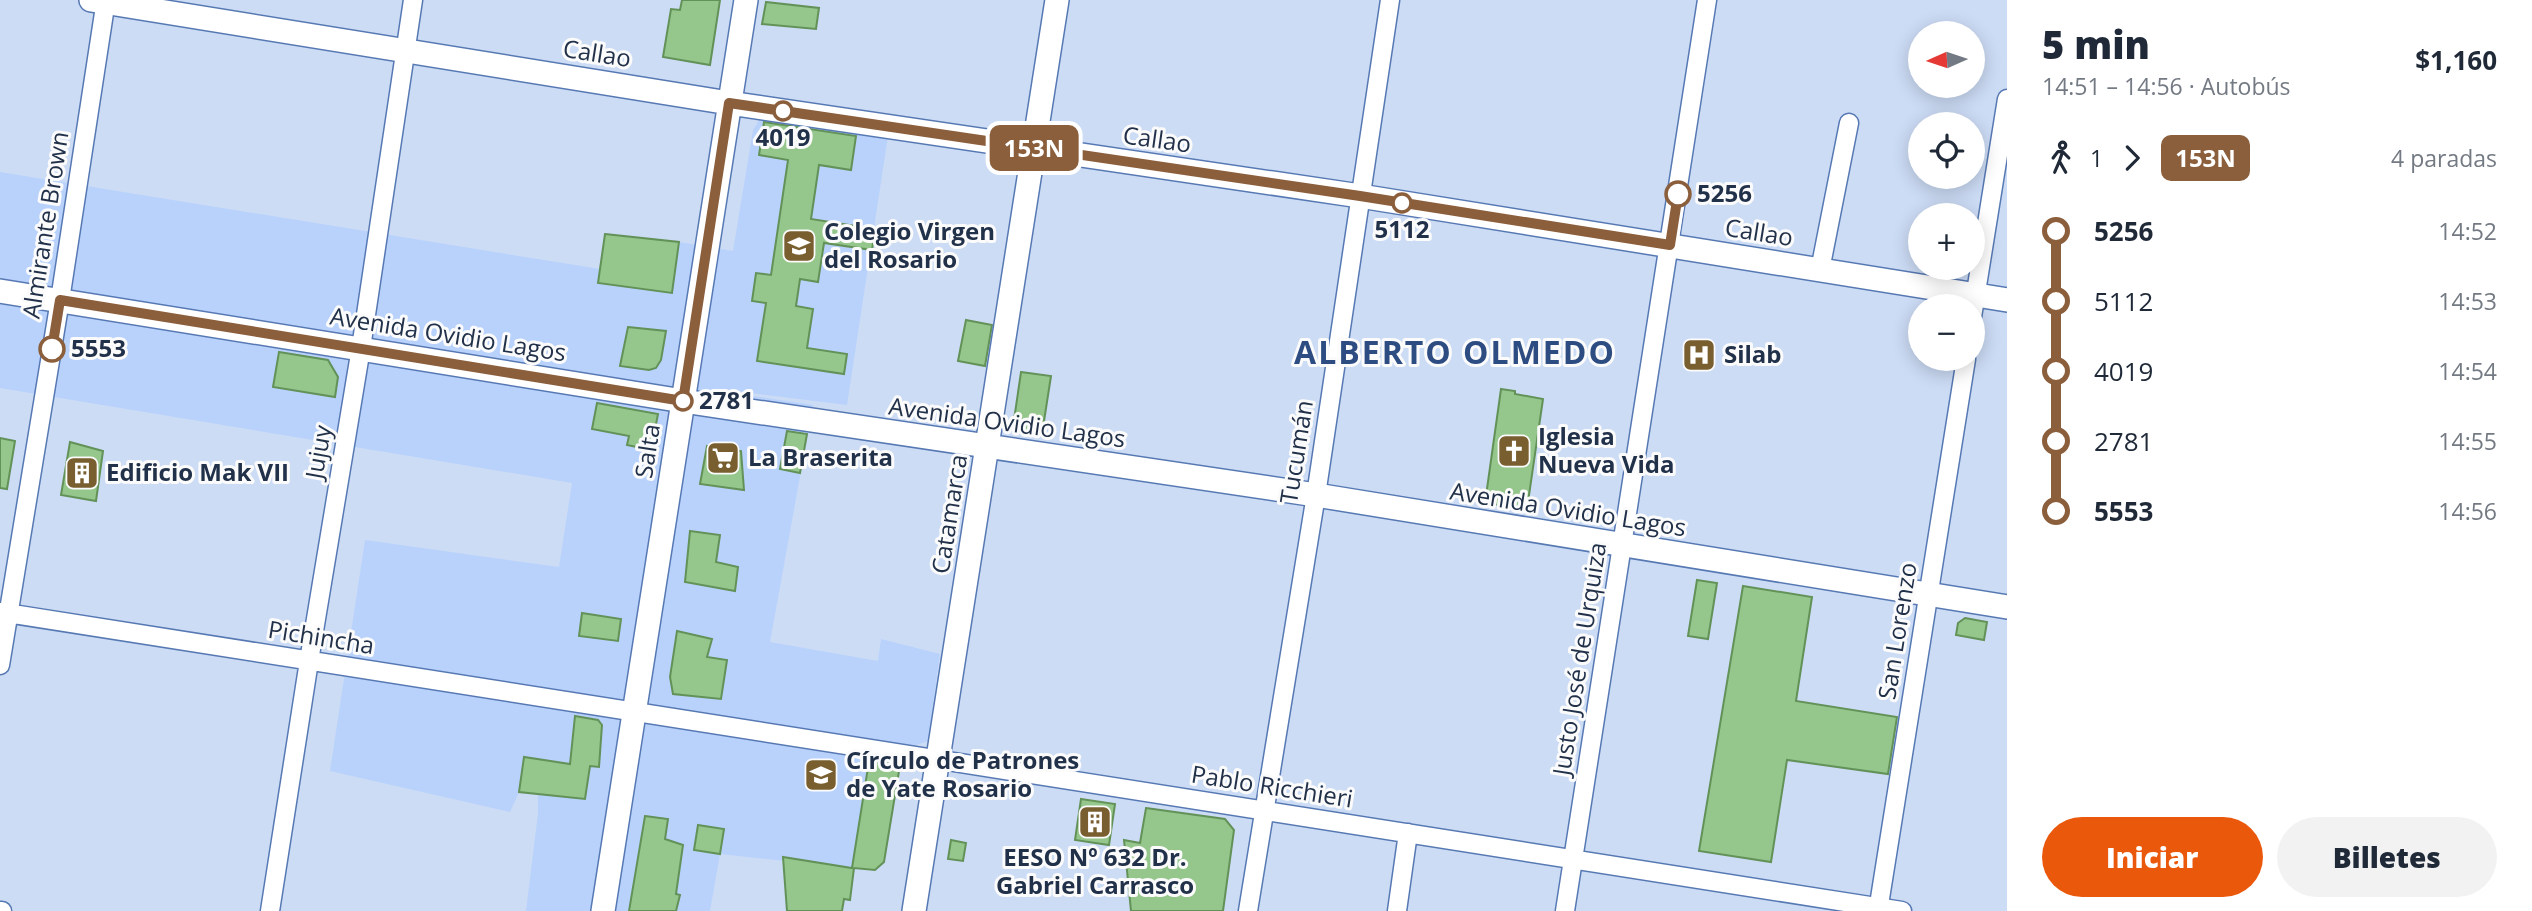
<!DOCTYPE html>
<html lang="es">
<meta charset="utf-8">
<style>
:root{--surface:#fff;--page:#f2f2f3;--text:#1f2937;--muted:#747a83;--accent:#ea580c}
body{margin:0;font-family:"Open Sans",sans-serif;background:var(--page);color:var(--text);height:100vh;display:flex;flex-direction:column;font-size:26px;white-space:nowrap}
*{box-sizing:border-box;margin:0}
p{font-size:23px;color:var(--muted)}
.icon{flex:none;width:38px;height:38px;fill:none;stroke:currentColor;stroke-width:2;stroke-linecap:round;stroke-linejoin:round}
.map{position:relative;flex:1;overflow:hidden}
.drawer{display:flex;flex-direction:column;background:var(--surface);width:525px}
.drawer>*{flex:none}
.badge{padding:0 14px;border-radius:10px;font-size:24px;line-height:46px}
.needle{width:46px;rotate:267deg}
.tools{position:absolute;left:1908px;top:21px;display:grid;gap:14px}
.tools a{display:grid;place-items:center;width:77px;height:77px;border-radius:50%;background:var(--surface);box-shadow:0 4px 18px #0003;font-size:35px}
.map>.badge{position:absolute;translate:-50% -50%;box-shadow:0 0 0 4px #fff}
.legs{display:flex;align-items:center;gap:10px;height:77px;padding:0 35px;font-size:23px}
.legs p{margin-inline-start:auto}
.summary{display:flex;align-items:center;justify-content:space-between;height:119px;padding:0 35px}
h1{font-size:38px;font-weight:800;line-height:52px}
.button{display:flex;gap:14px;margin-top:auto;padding:14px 35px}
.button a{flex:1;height:80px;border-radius:42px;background:var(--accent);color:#fff;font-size:28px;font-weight:800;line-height:80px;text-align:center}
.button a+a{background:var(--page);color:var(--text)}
ul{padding:0 35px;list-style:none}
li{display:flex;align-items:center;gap:24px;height:70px;font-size:26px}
li i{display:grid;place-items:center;width:10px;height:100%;margin:0 9px;background:currentColor}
li i::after{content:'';width:18px;height:18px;margin:-9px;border:5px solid;border-radius:50%;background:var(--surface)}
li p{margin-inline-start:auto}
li:first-child i{background:linear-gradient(#0000 50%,currentColor 0)}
li:last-child i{background:linear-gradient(currentColor 50%,#0000 0)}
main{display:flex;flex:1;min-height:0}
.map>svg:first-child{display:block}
</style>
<main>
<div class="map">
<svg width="2007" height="911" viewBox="0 0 2007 911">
<rect width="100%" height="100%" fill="#ccdcf5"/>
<path fill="#b9d2fc" d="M 761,117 L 888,136 L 847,405 L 726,390 L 728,392 L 813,405 L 770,642 L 878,661 L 881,639 L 940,654 L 928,741 L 869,761 L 854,856 L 861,869 L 720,854 L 710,911 L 526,911 L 538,813 L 538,794 L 519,792 L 510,812 L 330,771 L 365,540 L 559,567 L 572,483 L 0,388 L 0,172 L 600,269 L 599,283 L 671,293 L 679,242 L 733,251 L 753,130 Z"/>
<path fill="#95c68b" stroke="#639259" stroke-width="2" d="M 682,0 L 720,0 L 710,65 L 663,57 L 671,9 L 680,10 Z
M 766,2 L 819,8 L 816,29 L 762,24 Z
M 764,122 L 856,136 L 851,170 L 819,165 L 811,219 L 875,229 L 872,250 L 824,243 L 818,282 L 800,279 L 796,306 L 813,309 L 807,348 L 847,354 L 844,374 L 757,361 L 766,303 L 752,301 L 756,273 L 771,275 L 788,160 L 759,155 Z
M 605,234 L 679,242 L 672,293 L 598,283 Z
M 966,320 L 992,325 L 985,366 L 958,361 Z
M 628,327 L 666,331 L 661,360 L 656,368 L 649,370 L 620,366 Z
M 279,352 L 328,360 L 338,377 L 335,397 L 273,387 Z
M 1021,372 L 1051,376 L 1042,434 L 1022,431 L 1014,420 Z
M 1501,389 L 1515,391 L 1515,394 L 1543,399 L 1527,509 L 1485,503 Z
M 597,403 L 658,414 L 651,450 L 627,445 L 629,436 L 592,429 Z
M 787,431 L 807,434 L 800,473 L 780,469 Z
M 0,438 L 15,441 L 7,489 L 0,488 Z
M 70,442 L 103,451 L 96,501 L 61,495 Z
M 707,446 L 741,451 L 744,490 L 700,484 Z
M 690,531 L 720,535 L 716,562 L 738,567 L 735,591 L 685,582 Z
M 1697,580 L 1717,583 L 1708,639 L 1688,636 Z
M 1743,586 L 1812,597 L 1796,701 L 1897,717 L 1888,774 L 1787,760 L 1771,862 L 1699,851 Z
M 582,613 L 621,619 L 618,641 L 579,636 Z
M 1965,618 L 1987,622 L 1984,640 L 1956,635 L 1958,623 Z
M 677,631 L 712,639 L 707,657 L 727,660 L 721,699 L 673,694 L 670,677 Z
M 575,716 L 598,720 L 602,725 L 599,767 L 590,766 L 585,799 L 519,792 L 524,757 L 570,764 Z
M 869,761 L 900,765 L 884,862 L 875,870 L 854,868 L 850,900 L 844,899 L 842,911 L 787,911 L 783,857 L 852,868 Z
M 1081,799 L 1115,804 L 1109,845 L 1075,840 Z
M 1146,808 L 1225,819 L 1234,830 L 1223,911 L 1131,911 L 1124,840 L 1140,843 Z
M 645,816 L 668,819 L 665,839 L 683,845 L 676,894 L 680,895 L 676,911 L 629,911 Z
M 698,825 L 724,829 L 720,854 L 694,850 Z
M 951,840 L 966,843 L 963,861 L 948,859 Z"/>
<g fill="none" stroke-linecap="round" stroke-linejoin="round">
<defs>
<path id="minor" d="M 1820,270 L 1849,123
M 1972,317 L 2007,99
M 0,612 L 1902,911
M 0,665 L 60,300 L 106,0
M 0,911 L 2,911
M 270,911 L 309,661 L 361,348 L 413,0
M 1248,911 L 1316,495 L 1390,0
M 1397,911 L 1408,833
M 1565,911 L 1707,0
M 1878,911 L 1966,359"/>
<path id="major" d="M 91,0 L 729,103 L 1360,196 L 2007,300
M 0,291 L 683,401 L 1316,495 L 2007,607
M 603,911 L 746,0
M 914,911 L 1057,0"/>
</defs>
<use href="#minor" stroke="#5779b3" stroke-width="21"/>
<use href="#major" stroke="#5779b3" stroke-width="26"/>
<use href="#minor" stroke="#fff" stroke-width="18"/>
<use href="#major" stroke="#fff" stroke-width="23"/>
</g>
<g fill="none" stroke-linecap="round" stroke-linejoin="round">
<defs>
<path id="line-1" d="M 52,349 L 60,300 L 683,401 L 729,103 L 1360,196 L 1670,245 L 1678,194"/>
</defs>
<use href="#line-1" stroke="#fff" stroke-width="16"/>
<use href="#line-1" stroke="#8b5e3c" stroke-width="10"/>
</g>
<defs>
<symbol id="university-square" viewBox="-11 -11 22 22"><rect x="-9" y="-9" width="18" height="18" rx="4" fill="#795f30" stroke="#fbfbfb"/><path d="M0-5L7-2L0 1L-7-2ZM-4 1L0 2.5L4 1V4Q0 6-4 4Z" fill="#fff"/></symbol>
<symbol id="hospital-square" viewBox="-11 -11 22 22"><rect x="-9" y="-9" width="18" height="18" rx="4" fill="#795f30" stroke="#fbfbfb"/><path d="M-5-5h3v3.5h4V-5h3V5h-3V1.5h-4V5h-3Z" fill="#fff"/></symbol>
<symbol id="church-square" viewBox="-11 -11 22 22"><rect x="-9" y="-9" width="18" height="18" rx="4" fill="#795f30" stroke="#fbfbfb"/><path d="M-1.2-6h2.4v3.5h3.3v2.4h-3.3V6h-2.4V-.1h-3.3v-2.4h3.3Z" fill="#fff"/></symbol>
<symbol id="supermarket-square" viewBox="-11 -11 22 22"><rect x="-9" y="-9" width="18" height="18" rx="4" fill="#795f30" stroke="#fbfbfb"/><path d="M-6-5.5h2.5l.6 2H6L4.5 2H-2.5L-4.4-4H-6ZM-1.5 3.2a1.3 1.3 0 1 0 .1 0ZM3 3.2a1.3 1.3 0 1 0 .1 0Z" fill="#fff"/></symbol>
<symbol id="building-square" viewBox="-11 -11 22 22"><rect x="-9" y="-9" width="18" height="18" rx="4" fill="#795f30" stroke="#fbfbfb"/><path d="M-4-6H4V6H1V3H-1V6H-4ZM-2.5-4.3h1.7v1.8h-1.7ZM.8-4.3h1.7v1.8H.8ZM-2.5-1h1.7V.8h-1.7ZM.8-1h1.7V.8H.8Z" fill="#fff"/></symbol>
</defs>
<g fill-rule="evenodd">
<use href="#university-square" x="780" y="227" width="38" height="38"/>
<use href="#hospital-square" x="1680" y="336" width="38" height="38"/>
<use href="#church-square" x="1495" y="432" width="38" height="38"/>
<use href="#supermarket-square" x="704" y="439" width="38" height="38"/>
<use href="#building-square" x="63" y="454" width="38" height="38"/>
<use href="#university-square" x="802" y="756" width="38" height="38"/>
<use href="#building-square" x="1076" y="803" width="38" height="38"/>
</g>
<g fill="#fff" stroke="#8b5e3c" stroke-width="3.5">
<circle cx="783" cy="111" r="9"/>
<circle cx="1678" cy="194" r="12"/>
<circle cx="1402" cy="203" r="9"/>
<circle cx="52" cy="349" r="12"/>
<circle cx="683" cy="401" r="9"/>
</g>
<g text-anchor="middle" stroke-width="6" stroke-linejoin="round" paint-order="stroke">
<g font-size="24" fill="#22314a" stroke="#fbfbfb">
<text transform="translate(597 54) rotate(9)" y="8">Callao</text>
<text transform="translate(1157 140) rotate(8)" y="8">Callao</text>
<text transform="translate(46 225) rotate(-81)" y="8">Almirante Brown</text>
<text transform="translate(1759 233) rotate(9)" y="8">Callao</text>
<text transform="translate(448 335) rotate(9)" y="8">Avenida Ovidio Lagos</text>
<text transform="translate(1007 423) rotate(8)" y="8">Avenida Ovidio Lagos</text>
<text transform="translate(648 451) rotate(-81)" y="8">Salta</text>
<text transform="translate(319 452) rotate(-80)" y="8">Jujuy</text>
<text transform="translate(1297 452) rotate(-81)" y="8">Tucumán</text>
<text transform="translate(1568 510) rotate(9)" y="8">Avenida Ovidio Lagos</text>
<text transform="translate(950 514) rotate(-81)" y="8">Catamarca</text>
<text transform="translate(1898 631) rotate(-81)" y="8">San Lorenzo</text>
<text transform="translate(321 638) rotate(9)" y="8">Pichincha</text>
<text transform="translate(1580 659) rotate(-81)" y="8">Justo José de Urquiza</text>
<text transform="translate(1272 787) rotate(9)" y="8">Pablo Ricchieri</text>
</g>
<g font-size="24" font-weight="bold" fill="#22314a" stroke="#fbfbfb" text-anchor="start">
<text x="783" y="146" text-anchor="middle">4019</text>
<text x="1697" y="202">5256</text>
<text x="1402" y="238" text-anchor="middle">5112</text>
<text x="71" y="357">5553</text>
<text x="699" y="409">2781</text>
</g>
<g font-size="24" font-weight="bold" fill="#22314a" stroke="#fbfbfb" text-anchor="start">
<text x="824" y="240">Colegio Virgen<tspan x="824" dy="28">del Rosario</tspan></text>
<text x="1724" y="363">Silab</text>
<text x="1538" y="445">Iglesia<tspan x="1538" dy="28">Nueva Vida</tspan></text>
<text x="748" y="466">La Braserita</text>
<text x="106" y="481">Edificio Mak VII</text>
<text x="846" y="769">Círculo de Patrones<tspan x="846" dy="28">de Yate Rosario</tspan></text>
<text x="1095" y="866" text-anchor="middle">EESO Nº 632 Dr.<tspan x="1095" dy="28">Gabriel Carrasco</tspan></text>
</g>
<g font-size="32" font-weight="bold" letter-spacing="2" fill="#2c4c82" stroke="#fbfbfb">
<text x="1455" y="364">ALBERTO OLMEDO</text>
</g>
</g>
</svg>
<div class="tools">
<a><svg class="needle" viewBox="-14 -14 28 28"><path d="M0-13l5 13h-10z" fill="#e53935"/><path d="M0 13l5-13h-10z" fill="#747a83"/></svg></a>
<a><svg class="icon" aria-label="locate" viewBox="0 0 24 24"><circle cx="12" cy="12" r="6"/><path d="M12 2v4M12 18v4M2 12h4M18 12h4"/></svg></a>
<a>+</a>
<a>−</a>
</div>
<b class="badge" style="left:1034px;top:148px;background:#8b5e3c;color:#fff">153N</b>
</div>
<section class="drawer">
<div class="summary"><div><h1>5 min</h1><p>14:51 – 14:56 · Autobús</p></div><b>$1,160</b></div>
<div class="legs"><svg class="icon" aria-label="walk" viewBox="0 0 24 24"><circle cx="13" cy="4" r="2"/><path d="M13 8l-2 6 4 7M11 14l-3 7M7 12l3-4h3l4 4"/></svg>1<svg class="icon" aria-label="forward" viewBox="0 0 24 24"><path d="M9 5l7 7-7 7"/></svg><b class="badge" style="background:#8b5e3c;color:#fff">153N</b><p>4 paradas</p></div>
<ul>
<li><i style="color:#8b5e3c"></i><b>5256</b><p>14:52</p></li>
<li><i style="color:#8b5e3c"></i><span>5112</span><p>14:53</p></li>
<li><i style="color:#8b5e3c"></i><span>4019</span><p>14:54</p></li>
<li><i style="color:#8b5e3c"></i><span>2781</span><p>14:55</p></li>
<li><i style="color:#8b5e3c"></i><b>5553</b><p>14:56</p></li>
</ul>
<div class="button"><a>Iniciar</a><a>Billetes</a></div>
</section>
</main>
